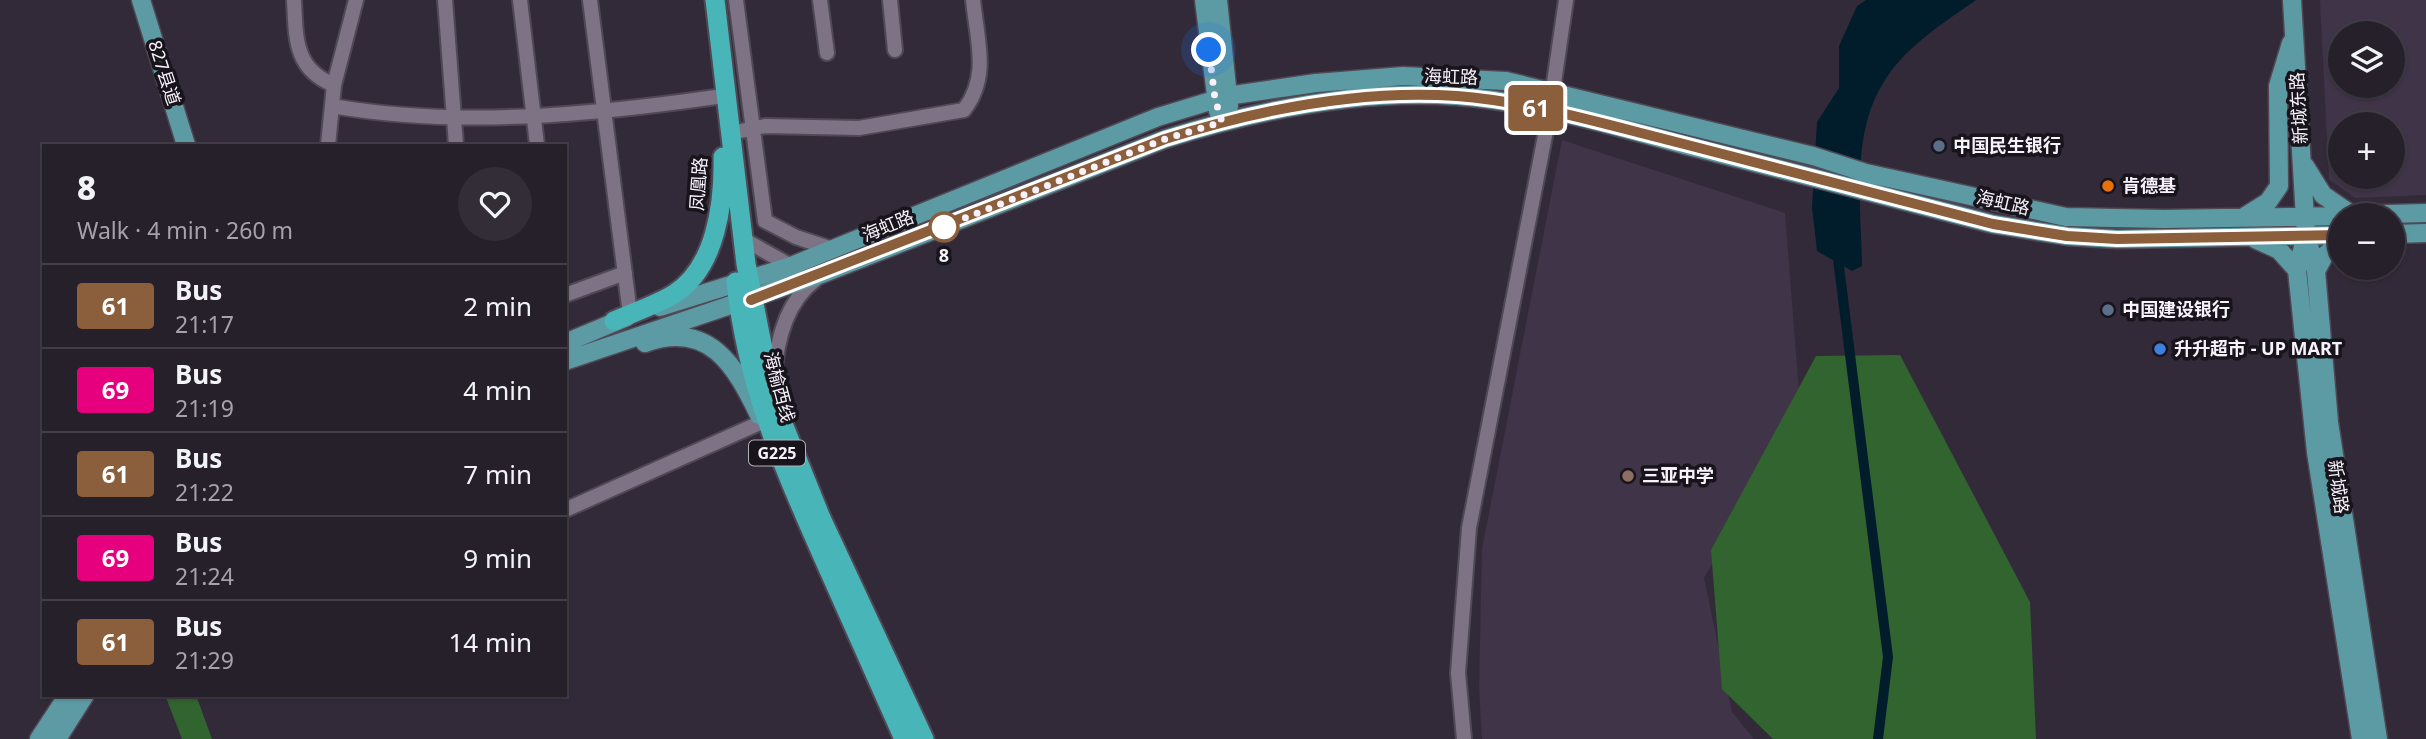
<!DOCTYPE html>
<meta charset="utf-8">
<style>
:root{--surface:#26202b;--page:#322d37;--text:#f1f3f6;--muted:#a4a3a9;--line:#423e47}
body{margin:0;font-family:"Noto Sans","Noto Sans SC",sans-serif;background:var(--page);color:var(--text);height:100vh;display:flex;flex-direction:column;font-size:26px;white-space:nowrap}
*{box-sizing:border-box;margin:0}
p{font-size:23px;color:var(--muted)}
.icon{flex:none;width:38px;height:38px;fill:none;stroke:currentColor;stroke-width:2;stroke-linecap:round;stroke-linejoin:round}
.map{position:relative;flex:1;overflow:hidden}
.sheet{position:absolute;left:42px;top:144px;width:525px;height:553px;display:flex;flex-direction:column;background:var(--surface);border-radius:0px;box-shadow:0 2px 5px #0004,0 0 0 2px var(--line)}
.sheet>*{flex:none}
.badge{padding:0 14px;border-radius:5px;font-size:24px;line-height:46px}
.fabs{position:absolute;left:2328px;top:21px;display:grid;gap:14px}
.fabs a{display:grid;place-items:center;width:77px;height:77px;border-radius:50%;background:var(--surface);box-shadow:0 2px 5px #0004,0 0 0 2px var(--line);font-size:35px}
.you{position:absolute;width:35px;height:35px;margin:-18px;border:5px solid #fff;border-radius:50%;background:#1a73e8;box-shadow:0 0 0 10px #1a73e833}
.map>.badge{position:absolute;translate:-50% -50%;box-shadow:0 0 0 4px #fff}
.round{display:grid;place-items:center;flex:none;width:74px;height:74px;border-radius:37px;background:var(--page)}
.summary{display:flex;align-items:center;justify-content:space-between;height:119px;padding:0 35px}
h1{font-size:33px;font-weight:800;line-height:52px}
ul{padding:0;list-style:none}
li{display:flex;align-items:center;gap:21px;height:84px;padding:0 35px;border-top:2px solid var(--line)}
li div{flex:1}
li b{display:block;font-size:26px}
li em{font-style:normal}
li .badge{min-width:77px;font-weight:700;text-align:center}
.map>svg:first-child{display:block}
</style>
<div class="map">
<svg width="2426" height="739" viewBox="0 0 2426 739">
<rect width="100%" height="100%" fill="#322a39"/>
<path fill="#403448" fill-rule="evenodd" d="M 2320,0 L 2426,0 L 2426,195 L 2355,198 L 2329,179 ZM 2340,33 L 2392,33 L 2392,86 L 2340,86 ZM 2340,124 L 2392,124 L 2392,177 L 2340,177 Z
M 1562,140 L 1785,213 L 1800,404 L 1704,578 L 1732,712 L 1754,739 L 1482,739 L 1479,688 L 1482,549 Z"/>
<path fill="#32642f" d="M 1900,355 L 2030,602 L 2036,739 L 1773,739 L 1722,689 L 1711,550 L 1816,356 Z
M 165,695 L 196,695 L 212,739 L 182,739 Z"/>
<path fill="#011d2b" d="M 1866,0 L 1976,0 C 1945,22 1908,45 1887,77 C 1850,130 1861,205 1862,266 L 1852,271 L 1817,251 L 1812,208 L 1817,122 L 1839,88 L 1839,46 L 1857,6 Z"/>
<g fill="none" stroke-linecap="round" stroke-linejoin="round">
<path stroke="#011d2b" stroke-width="10" d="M 1837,251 L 1888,657 L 1878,739"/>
<defs>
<path id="minor" d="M 294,0 C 296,38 294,69 334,85
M 445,0 L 456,145
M 520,0 L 537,145
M 590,0 L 630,314
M 736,0 L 765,221 L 796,237 L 832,249
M 820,0 L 827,53
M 890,0 L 895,50
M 332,106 C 459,128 590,115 716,97
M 731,133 L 765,126 L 859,128 L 964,110 C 990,76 977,41 973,0
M 328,145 L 334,85 L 356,0
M 743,239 L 791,266
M 565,295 L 625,273
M 774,380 C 776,342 785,303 815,280
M 565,510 L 762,422
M 1464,739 L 1458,673 L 1469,528 L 1550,110 L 1566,0"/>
<path id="major" d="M 141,0 L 186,145
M 1204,0 L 1218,111
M 1218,0 L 1229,106
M 2292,0 L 2306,235 L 2316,271 L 2329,422 L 2378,739
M 2305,166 L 2323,195 L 2352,215
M 2349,215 L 2426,213
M 2244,217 L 2268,202 L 2279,186 L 2278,86 L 2291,43
M 2392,234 L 2426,233
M 2306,235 L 2297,270 L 2316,452 L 2361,739
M 2255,239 L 2279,250 L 2297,270
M 2316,271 L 2324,256 L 2340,243
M 660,307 L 791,266 L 1158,117 L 1227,96 L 1316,83 L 1403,76 L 1506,81 L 1813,156 L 1866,173 L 2066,217 L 2164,219 L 2340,216
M 565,343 L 627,317
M 645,343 C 709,320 735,365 759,415
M 565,361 L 822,274 L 1165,139 C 1257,110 1360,89 1457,96 C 1535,102 1610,125 1685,145 C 1788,171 1890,197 1993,224 L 2067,236 L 2117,239 L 2340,235
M 39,739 L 68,695
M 57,739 L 85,695"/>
<path id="highway" d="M 715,0 L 746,264 L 773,399 L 821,518 L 924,739
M 736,282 C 747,385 782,465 824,559 C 851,619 877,679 904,739
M 614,321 C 634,312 656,305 674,294 C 716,268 724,203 723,157"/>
</defs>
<use href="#minor" stroke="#4f4855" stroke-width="18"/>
<use href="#major" stroke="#4f4855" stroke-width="21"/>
<use href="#highway" stroke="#4f4855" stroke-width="23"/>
<use href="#minor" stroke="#7d7385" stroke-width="14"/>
<use href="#major" stroke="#5d9ba4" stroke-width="18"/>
<use href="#highway" stroke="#48b5b9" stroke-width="19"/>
</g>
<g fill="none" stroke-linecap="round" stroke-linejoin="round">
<defs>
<path id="line" d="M 751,300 L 1165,139 C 1257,110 1360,89 1457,96 C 1533,102 1607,125 1680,143 C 1784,170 1888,197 1993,224 L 2067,236 L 2117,239 L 2340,235"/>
</defs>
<use href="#line" stroke="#fff" stroke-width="16"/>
<use href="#line" stroke="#8b5e3c" stroke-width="10"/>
<path stroke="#f6f1fb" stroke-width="7" stroke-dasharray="0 12.6" d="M 944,227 L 937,229 L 1165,139 L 1222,122 L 1215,99 L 1209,50"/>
</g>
<g fill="#5c6f8a" stroke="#18141b" stroke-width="2.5">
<circle cx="1939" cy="146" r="7"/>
<circle cx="2108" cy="310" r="7"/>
</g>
<circle fill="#e8710a" stroke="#18141b" stroke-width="2.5" cx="2108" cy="186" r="7"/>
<circle fill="#fff" stroke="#8b5e3c" stroke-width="3.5" cx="944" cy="227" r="14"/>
<circle fill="#3f7fe0" stroke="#18141b" stroke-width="2.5" cx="2160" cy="349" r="7"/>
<circle fill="#8d6e63" stroke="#18141b" stroke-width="2.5" cx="1628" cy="476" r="7"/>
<g text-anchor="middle" stroke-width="7" stroke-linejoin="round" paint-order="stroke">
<rect fill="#18141b" stroke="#b3afb8" stroke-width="2" x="749" y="440.5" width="56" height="25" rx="5"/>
<g font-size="16" font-weight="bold" fill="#f6f1fb">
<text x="777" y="459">G225</text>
</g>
<g font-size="18" fill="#f6f1fb" stroke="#18141b">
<text transform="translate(164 73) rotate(72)" y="6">827县道</text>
<text transform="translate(1451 77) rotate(2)" y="6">海虹路</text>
<text transform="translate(2299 108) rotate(-93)" y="6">新城东路</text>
<text transform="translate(699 184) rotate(-86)" y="6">凤凰路</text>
<text transform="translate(2003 203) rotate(13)" y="6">海虹路</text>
<text transform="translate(888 226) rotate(-22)" y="6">海虹路</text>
<text transform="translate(779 387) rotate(75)" y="6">海榆西线</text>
<text transform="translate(2338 487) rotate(82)" y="6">新城路</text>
</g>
<g font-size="18" font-weight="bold" fill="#f6f1fb" stroke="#18141b" text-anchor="start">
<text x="1953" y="152">中国民生银行</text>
<text x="2122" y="192">肯德基</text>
<text x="2122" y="316">中国建设银行</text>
<text x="2174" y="355">升升超市 - UP MART</text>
<text x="1642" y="482">三亚中学</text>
</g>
<g font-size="18" font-weight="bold" fill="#f6f1fb" stroke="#18141b">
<text x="944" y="262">8</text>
</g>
</g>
</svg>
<div class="fabs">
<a><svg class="icon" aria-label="layers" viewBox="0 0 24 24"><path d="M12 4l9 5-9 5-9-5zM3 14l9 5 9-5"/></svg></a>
<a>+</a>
<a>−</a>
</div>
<div class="you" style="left:1209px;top:50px"></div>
<b class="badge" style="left:1536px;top:108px;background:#8b5e3c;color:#fff">61</b>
<section class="sheet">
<div class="summary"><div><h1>8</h1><p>Walk · 4 min · 260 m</p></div><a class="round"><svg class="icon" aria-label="heart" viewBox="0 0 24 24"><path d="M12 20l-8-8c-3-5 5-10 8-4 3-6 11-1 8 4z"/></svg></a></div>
<ul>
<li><span class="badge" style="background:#8b5e3c;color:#fff">61</span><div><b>Bus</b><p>21:17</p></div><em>2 min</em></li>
<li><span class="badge" style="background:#e6007e;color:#fff">69</span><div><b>Bus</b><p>21:19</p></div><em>4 min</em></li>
<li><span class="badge" style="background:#8b5e3c;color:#fff">61</span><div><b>Bus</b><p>21:22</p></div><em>7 min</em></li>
<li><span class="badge" style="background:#e6007e;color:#fff">69</span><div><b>Bus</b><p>21:24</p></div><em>9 min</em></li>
<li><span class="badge" style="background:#8b5e3c;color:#fff">61</span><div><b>Bus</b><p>21:29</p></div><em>14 min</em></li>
</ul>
</section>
</div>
